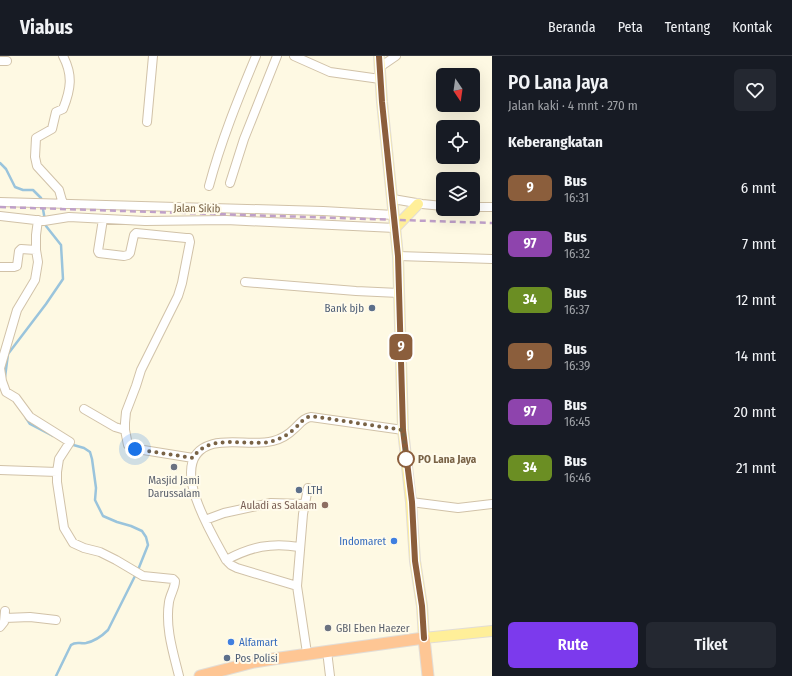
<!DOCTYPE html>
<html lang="id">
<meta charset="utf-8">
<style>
:root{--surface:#171b24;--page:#242831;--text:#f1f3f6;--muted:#9ea1a6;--line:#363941;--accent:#7c3aed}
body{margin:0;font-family:"Fira Sans Condensed",sans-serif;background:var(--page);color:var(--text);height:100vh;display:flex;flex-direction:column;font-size:15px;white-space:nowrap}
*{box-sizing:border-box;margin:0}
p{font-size:13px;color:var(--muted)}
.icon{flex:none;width:22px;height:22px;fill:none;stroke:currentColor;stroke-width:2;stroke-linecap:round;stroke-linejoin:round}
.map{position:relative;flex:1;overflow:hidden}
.side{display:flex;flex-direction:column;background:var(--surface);width:300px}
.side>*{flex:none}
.badge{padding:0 8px;border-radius:6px;font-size:14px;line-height:26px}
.needle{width:26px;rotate:167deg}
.controls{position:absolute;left:436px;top:12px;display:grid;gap:8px}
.controls a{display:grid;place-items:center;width:44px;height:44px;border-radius:6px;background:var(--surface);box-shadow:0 4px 16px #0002;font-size:20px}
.you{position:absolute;width:20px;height:20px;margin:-10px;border:3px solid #fff;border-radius:50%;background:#1a73e8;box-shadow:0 0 0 6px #1a73e833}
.map>.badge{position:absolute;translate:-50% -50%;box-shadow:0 0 0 2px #fff}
h2{padding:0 16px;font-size:15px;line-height:36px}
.round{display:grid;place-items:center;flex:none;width:42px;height:42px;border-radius:6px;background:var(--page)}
.summary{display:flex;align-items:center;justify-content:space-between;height:68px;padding:0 16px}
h1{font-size:19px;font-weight:600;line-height:30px}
.primary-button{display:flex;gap:8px;margin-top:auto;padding:8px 16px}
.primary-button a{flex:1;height:46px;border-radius:6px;background:var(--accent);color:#fff;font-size:16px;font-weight:600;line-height:46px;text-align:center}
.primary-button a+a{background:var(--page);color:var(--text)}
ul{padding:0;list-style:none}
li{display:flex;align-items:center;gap:12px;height:56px;padding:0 16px}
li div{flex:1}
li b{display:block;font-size:15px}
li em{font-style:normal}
li .badge{min-width:44px;font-weight:700;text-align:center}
header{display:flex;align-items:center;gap:24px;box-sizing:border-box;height:56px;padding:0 20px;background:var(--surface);border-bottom:1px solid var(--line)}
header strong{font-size:19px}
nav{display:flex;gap:22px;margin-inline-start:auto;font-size:14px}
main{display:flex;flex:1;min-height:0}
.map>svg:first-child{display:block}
</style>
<header>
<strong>Viabus</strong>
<nav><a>Beranda</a><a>Peta</a><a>Tentang</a><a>Kontak</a></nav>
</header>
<main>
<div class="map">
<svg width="492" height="620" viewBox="0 0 492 620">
<rect width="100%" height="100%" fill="#fef9e3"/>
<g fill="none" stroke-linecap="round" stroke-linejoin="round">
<path stroke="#9ac4dc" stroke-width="2.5" d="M 0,107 L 6,113 L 15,131 L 23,134 L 33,134 L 41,142 L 46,170 L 61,189 L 63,223 L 46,248 L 8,298 L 5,321
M 26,362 L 30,368 L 53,380
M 56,620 L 71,589 C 76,585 80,588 86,587 C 95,585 102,580 108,574 L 138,514 L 148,489 L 146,481 L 142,475 L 131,470 L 117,466 L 103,460 L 95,444 L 96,432 L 92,403 L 90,396 L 84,392 L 70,388"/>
<defs>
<path id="minor" d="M 63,0 C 73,19 71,33 63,53 L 56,56 L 52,73 L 36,82 L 35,101 L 37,110 L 59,134 L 63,148
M 294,0 L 330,16 L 380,23
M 0,5 L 7,5
M 380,11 L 396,0
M 147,66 L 153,0
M 230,127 L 244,83 L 277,0
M 209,130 C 221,85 238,43 256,0
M 393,143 L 422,148 L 443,150
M 0,146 L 323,155 L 394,159
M 473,151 L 492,151
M 0,160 L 44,165 L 69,161 L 145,165 L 226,164 L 395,172
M 103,163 L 98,195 L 99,197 L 124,200 L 128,199 L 130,197 L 134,179 L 136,177 L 186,182 L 189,182 L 190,186 L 182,227 L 178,240 L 141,314 L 136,330 L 126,356 L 125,367 L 125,374
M 398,200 L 492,203
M 0,211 L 14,211 L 17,210 L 19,195 L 21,193 L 36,194
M 245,226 L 356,235 L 399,237
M 0,312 L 17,254 L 35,224 L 38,206 L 36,194 L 36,179 L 38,164
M 0,312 L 2,325 L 6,336 L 16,342 L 30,361 L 70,386 L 59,403 L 57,416
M 84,353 L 115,371 L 125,374 L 128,389 L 131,392 L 193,402
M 0,414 L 57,416 L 57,426 L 64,472 L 73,487 L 84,492 L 100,496 L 116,504 L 143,520 L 173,523 L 175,525 C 175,532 170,539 169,546 C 165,571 173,596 179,620
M 411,446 L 458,452 L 492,448
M 205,464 L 224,457 L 271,447 L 305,448
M 226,504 C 251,491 271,486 299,491
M 297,530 L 303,458 L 308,432
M 5,562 L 30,561 L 56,564
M 0,571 L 4,566 L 5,555
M 327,595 L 330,620
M 307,597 L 297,530 L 237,512 L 231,509 L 226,504 C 212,478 163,401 213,388 C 232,383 254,390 273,385 C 281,383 289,378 294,373 C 300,368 303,362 311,361 L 403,374"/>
<path id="major" d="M 379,0 L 382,46 L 398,200 L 403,374 L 411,446 L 415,505 L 422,550 L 424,582 L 492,575
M 395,172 L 418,148"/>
<path id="highway" d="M 200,620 L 254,606 L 273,603 L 424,582 L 428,620"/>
</defs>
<use href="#minor" stroke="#d1c2a8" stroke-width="10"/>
<use href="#major" stroke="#e2ddd6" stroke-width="12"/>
<use href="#highway" stroke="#e2ddd6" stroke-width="13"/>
<use href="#minor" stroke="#fff" stroke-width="8"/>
<use href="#major" stroke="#ffef99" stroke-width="10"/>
<use href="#highway" stroke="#fec694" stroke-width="11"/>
<path stroke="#bfa0c9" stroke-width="2.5" stroke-dasharray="6 4" stroke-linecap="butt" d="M 0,151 L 492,167"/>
</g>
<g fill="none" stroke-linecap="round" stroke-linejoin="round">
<defs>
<path id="line" d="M 379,0 L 382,46 L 398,200 L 403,374 L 412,446 L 415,505 L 422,550 L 424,582"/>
</defs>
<use href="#line" stroke="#fff" stroke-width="9"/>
<use href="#line" stroke="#8b5e3c" stroke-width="6"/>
<path stroke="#796346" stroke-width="4" stroke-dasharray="0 7.2" d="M 135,393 L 193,402 C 208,377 245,390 269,386 C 278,384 287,380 294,373 C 300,368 303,362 311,360 L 403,374 L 406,403"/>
</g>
<g fill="#5c6f8a" stroke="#fffbeb" stroke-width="1.5">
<circle cx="372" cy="252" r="4"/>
<circle cx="299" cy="434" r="4"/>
<circle cx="227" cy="602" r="4"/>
</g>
<circle fill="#fff" stroke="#8b5e3c" stroke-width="2" cx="406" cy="403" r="8"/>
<g fill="#6b7280" stroke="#fffbeb" stroke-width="1.5">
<circle cx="174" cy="411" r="4"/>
<circle cx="328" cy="572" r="4"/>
</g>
<circle fill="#8d6e63" stroke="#fffbeb" stroke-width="1.5" cx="325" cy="449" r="4"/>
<g fill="#3f7fe0" stroke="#fffbeb" stroke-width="1.5">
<circle cx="394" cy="485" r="4"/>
<circle cx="231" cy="586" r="4"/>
</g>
<g text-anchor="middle" stroke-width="4" stroke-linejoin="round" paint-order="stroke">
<g font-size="11" fill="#796346" stroke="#fffbeb">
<text transform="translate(197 152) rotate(1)" y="4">Jalan Sikib</text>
</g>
<g font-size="11" fill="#4e5e75" stroke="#fffbeb" text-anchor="start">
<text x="364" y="256" text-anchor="end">Bank bjb</text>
<text x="307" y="438">LTH</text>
<text x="235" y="606">Pos Polisi</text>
</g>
<g font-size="11" font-weight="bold" fill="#796346" stroke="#fffbeb" text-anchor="start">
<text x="418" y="407">PO Lana Jaya</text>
</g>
<g font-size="11" fill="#5b616d" stroke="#fffbeb">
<text x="174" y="428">Masjid Jami<tspan x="174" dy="13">Darussalam</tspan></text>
<text x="336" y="576" text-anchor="start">GBI Eben Haezer</text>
</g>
<g font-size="11" fill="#785e54" stroke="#fffbeb" text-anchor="end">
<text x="317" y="453">Auladi as Salaam</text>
</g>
<g font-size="11" fill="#366cbe" stroke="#fffbeb" text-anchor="end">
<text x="386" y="489">Indomaret</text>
<text x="239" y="590" text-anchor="start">Alfamart</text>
</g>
</g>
</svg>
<div class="controls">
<a><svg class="needle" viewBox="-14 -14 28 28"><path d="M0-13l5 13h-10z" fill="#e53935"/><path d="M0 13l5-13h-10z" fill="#9ea1a6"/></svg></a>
<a><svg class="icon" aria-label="locate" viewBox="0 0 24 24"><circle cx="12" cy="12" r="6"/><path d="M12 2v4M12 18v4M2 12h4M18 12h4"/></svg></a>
<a><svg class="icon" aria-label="layers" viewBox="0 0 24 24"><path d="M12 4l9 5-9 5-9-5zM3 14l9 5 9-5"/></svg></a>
</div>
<div class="you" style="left:135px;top:393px"></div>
<b class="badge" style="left:401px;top:291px;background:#8b5e3c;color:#fff">9</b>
</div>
<section class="side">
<div class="summary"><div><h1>PO Lana Jaya</h1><p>Jalan kaki · 4 mnt · 270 m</p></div><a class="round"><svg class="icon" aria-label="heart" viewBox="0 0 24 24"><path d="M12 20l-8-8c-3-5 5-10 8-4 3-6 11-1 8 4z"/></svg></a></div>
<h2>Keberangkatan</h2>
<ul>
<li><span class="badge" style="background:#8b5e3c;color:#fff">9</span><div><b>Bus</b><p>16:31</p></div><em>6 mnt</em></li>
<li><span class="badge" style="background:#8e44ad;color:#fff">97</span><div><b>Bus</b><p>16:32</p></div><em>7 mnt</em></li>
<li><span class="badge" style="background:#6b8e23;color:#fff">34</span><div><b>Bus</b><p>16:37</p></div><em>12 mnt</em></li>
<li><span class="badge" style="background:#8b5e3c;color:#fff">9</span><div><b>Bus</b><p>16:39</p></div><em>14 mnt</em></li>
<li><span class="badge" style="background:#8e44ad;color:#fff">97</span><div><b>Bus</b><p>16:45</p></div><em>20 mnt</em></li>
<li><span class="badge" style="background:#6b8e23;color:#fff">34</span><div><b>Bus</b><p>16:46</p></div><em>21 mnt</em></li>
</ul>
<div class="primary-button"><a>Rute</a><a>Tiket</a></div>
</section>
</main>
